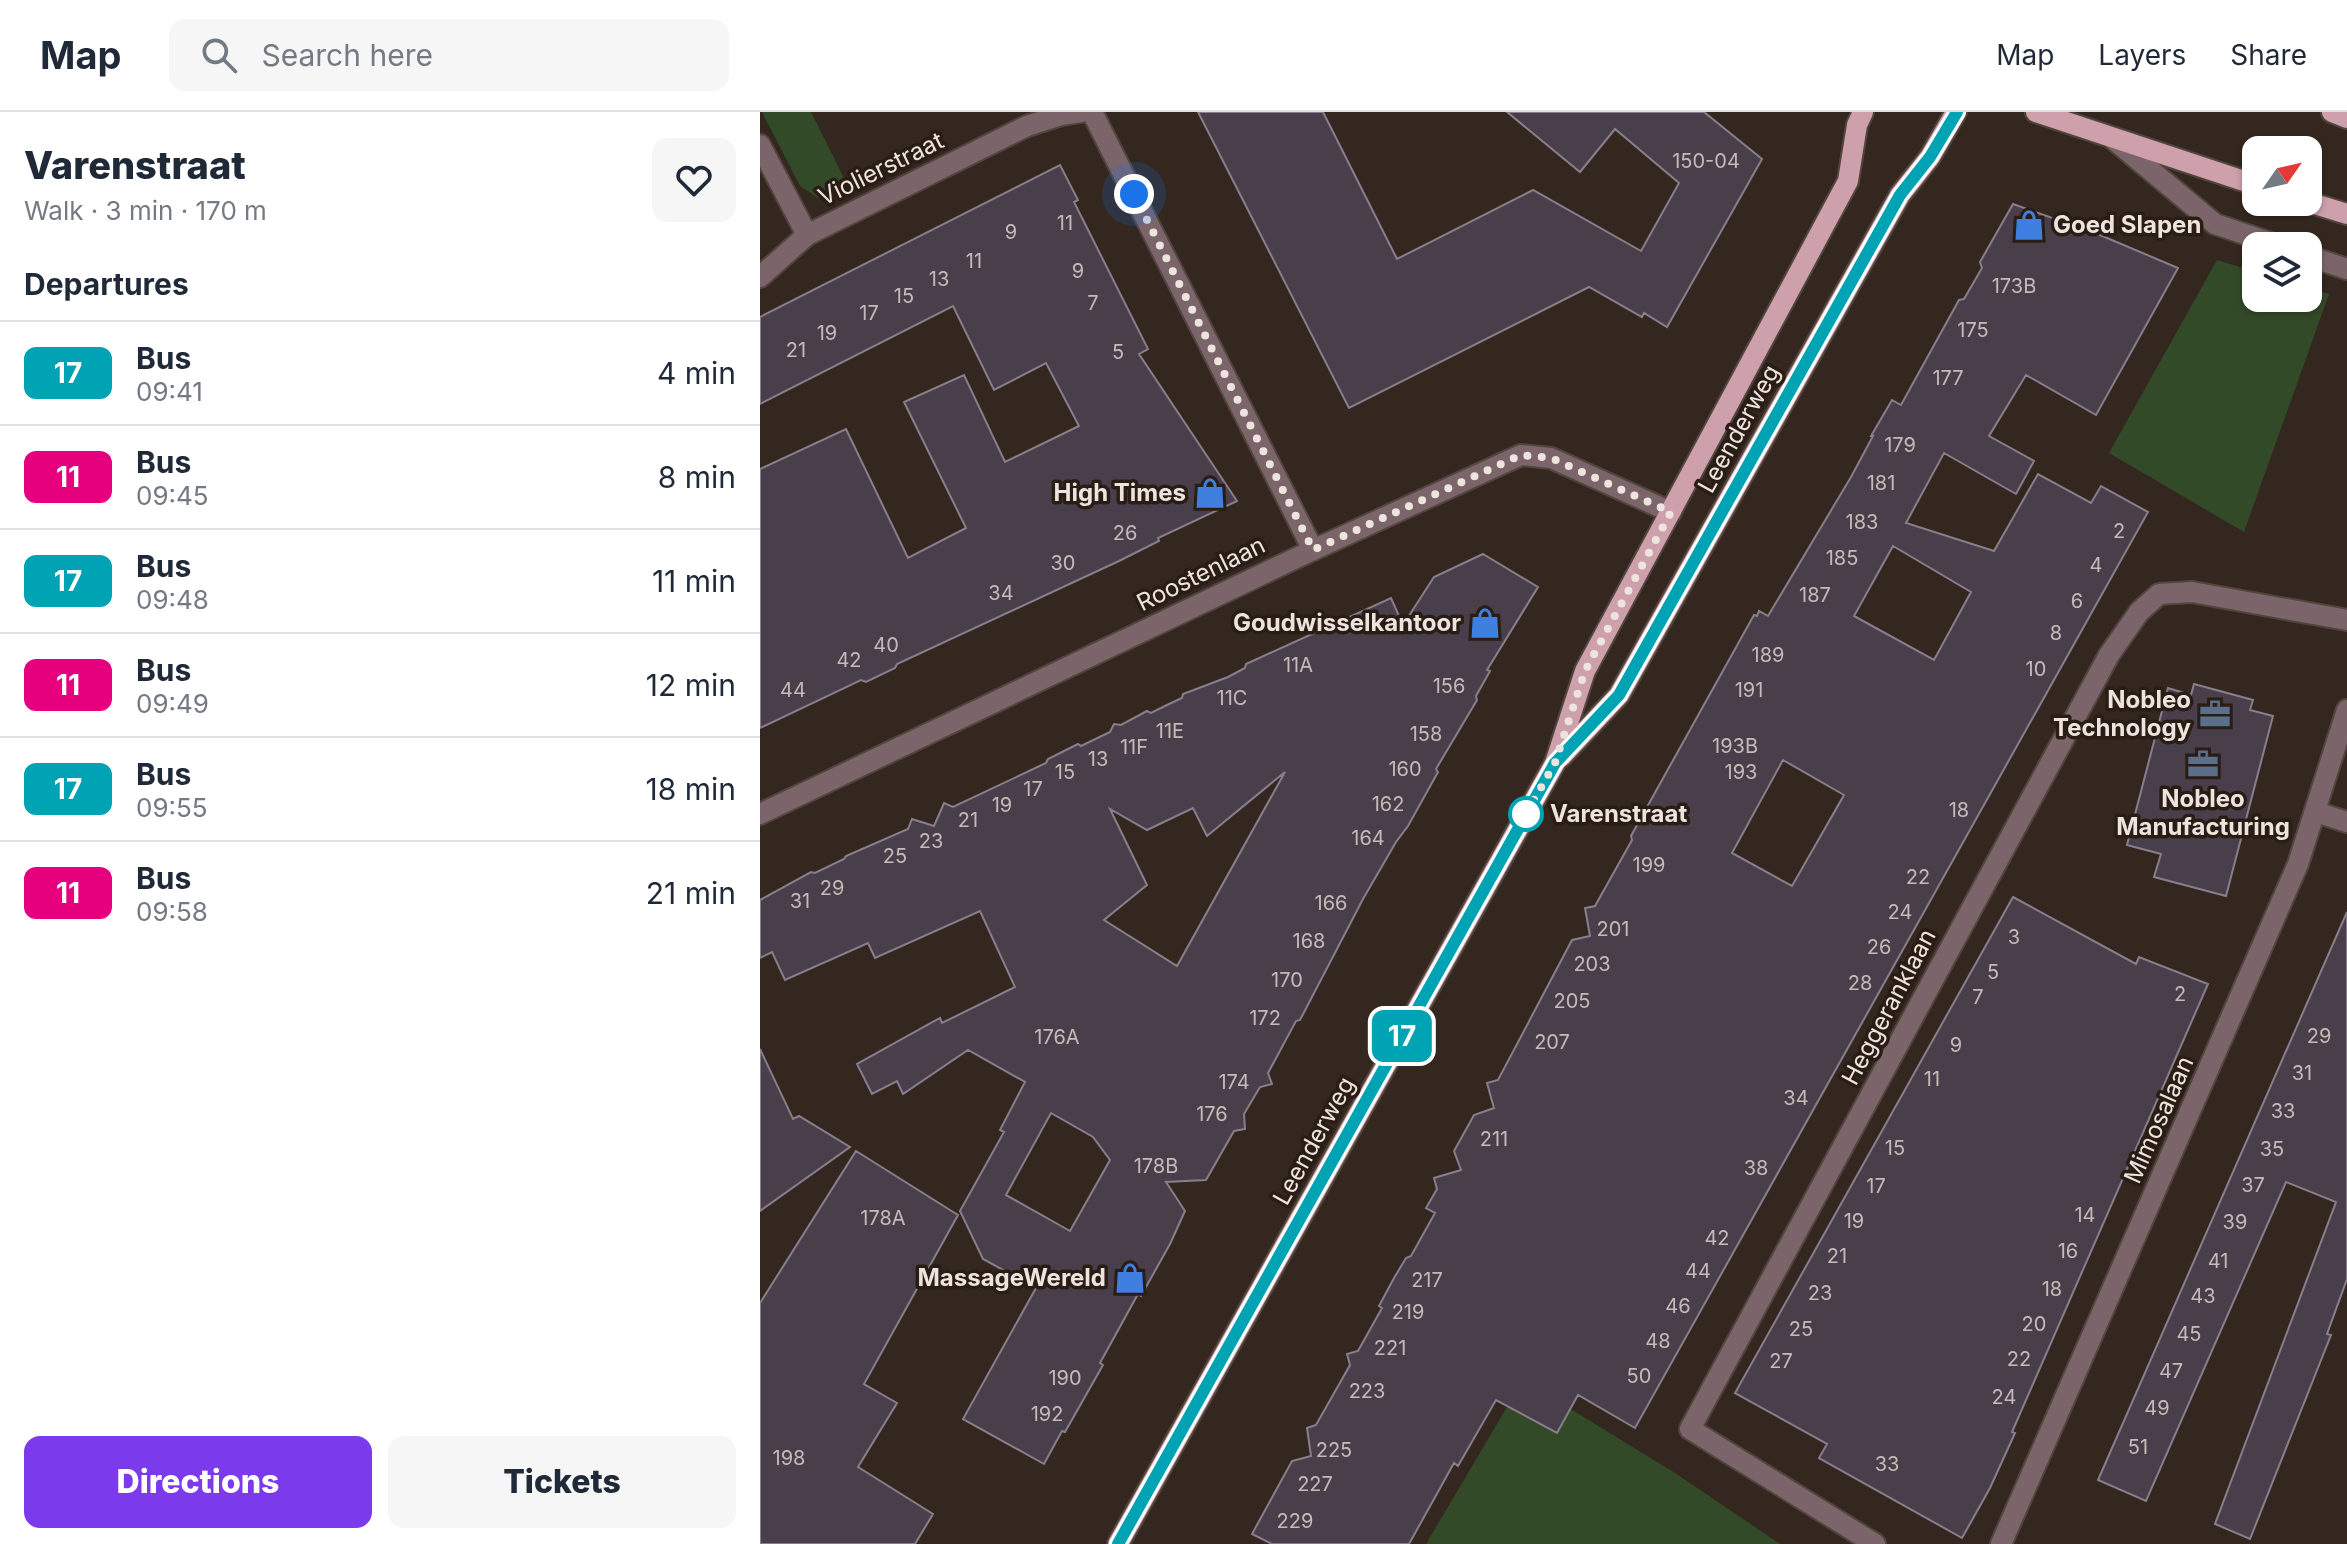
<!DOCTYPE html>
<meta charset="utf-8">
<style>
:root{--surface:#fff;--page:#f6f6f7;--text:#1f2937;--muted:#747a83;--line:#e0e1e3;--accent:#7c3aed}
body{margin:0;font-family:Inter,sans-serif;background:var(--page);color:var(--text);height:100vh;display:flex;flex-direction:column;font-size:30px;white-space:nowrap}
*{box-sizing:border-box;margin:0}
p{font-size:26px;color:var(--muted)}
.icon{flex:none;width:44px;height:44px;fill:none;stroke:currentColor;stroke-width:2;stroke-linecap:round;stroke-linejoin:round}
.map{position:relative;flex:1;overflow:hidden}
.panel{display:flex;flex-direction:column;background:var(--surface);width:760px}
.panel>*{flex:none}
.badge{padding:0 16px;border-radius:12px;font-size:28px;line-height:52px}
.needle{width:52px;rotate:56deg}
.fabs{position:absolute;left:1482px;top:24px;display:grid;gap:16px}
.fabs a{display:grid;place-items:center;width:80px;height:80px;border-radius:16px;background:var(--surface);box-shadow:0 2px 6px #0004;font-size:40px}
.you{position:absolute;width:40px;height:40px;margin:-20px;border:6px solid #fff;border-radius:50%;background:#1a73e8;box-shadow:0 0 0 12px #1a73e833}
.map>.badge{position:absolute;translate:-50% -50%;box-shadow:0 0 0 4px #fff}
h2{padding:0 24px;font-size:30px;line-height:72px}
.round{display:grid;place-items:center;flex:none;width:84px;height:84px;border-radius:16px;background:var(--page)}
.summary{display:flex;align-items:center;justify-content:space-between;height:136px;padding:0 24px}
h1{font-size:38px;font-weight:800;line-height:60px}
.action{display:flex;gap:16px;margin-top:auto;padding:16px 24px}
.action a{flex:1;height:92px;border-radius:16px;background:var(--accent);color:#fff;font-size:32px;font-weight:800;line-height:92px;text-align:center}
.action a+a{background:var(--page);color:var(--text)}
ul{padding:0;list-style:none}
li{display:flex;align-items:center;gap:24px;height:104px;padding:0 24px;border-top:2px solid var(--line)}
li div{flex:1}
li b{display:block;font-size:30px}
li em{font-style:normal}
li .badge{min-width:88px;font-weight:700;text-align:center}
header{display:flex;align-items:center;gap:48px;box-sizing:border-box;height:112px;padding:0 40px;background:var(--surface);border-bottom:2px solid var(--line)}
header strong{font-size:38px}
nav{display:flex;gap:44px;margin-inline-start:auto;font-size:28px}
.search{width:560px;height:72px;background:var(--page);display:flex;align-items:center;gap:20px;box-sizing:border-box;padding:0 28px;border-radius:16px;color:var(--muted);font-size:30px}
main{display:flex;flex:1;min-height:0}
.map>svg:first-child{display:block}
</style>
<header>
<strong>Map</strong>
<div class="search"><svg class="icon" aria-label="search" viewBox="0 0 24 24"><circle cx="10" cy="10" r="6"/><path d="M15 15l6 6"/></svg>Search here</div>
<nav><a>Map</a><a>Layers</a><a>Share</a></nav>
</header>
<main>
<section class="panel">
<div class="summary"><div><h1>Varenstraat</h1><p>Walk · 3 min · 170 m</p></div><a class="round"><svg class="icon" aria-label="heart" viewBox="0 0 24 24"><path d="M12 20l-8-8c-3-5 5-10 8-4 3-6 11-1 8 4z"/></svg></a></div>
<h2>Departures</h2>
<ul>
<li><span class="badge" style="background:#00a3b4;color:#fff">17</span><div><b>Bus</b><p>09:41</p></div><em>4 min</em></li>
<li><span class="badge" style="background:#e6007e;color:#fff">11</span><div><b>Bus</b><p>09:45</p></div><em>8 min</em></li>
<li><span class="badge" style="background:#00a3b4;color:#fff">17</span><div><b>Bus</b><p>09:48</p></div><em>11 min</em></li>
<li><span class="badge" style="background:#e6007e;color:#fff">11</span><div><b>Bus</b><p>09:49</p></div><em>12 min</em></li>
<li><span class="badge" style="background:#00a3b4;color:#fff">17</span><div><b>Bus</b><p>09:55</p></div><em>18 min</em></li>
<li><span class="badge" style="background:#e6007e;color:#fff">11</span><div><b>Bus</b><p>09:58</p></div><em>21 min</em></li>
</ul>
<div class="action"><a>Directions</a><a>Tickets</a></div>
</section>
<div class="map">
<svg width="1587" height="1432" viewBox="0 0 1587 1432">
<rect width="100%" height="100%" fill="#34271f"/>
<path fill="#334a29" d="M 2,0 L 51,0 L 88,74 L 58,86 L 40,74 Z
M 1457,148 L 1496,160 L 1496,186 L 1548,186 L 1548,176 L 1569,182 L 1484,420 L 1349,341 Z
M 763,1268 L 915,1361 L 1020,1432 L 666,1432 Z"/>
<path fill="#493f4b" stroke="#897e8b" stroke-width="2" fill-rule="evenodd" d="M 438,0 L 563,0 L 637,147 L 773,78 L 881,139 L 919,71 L 855,17 L 820,60 L 747,0 L 944,0 L 1002,47 L 907,215 L 884,201 L 882,205 L 829,175 L 589,296 Z
M 300,53 L 318,88 L 314,90 L 388,237 L 379,242 L 477,389 L 398,426 L 399,429 L 359,449 L 137,552 L 135,556 L 106,570 L 101,568 L 0,616 L 0,357 L 86,317 L 148,446 L 206,416 L 144,290 L 204,263 L 245,350 L 319,314 L 286,251 L 234,278 L 193,194 L 0,292 L 0,205 Z
M 1253,92 L 1340,123 L 1418,156 L 1336,303 L 1266,263 L 1229,324 L 1274,349 L 1256,382 L 1184,341 L 1146,411 L 1234,439 L 1278,362 L 1331,391 L 1341,374 L 1388,400 L 875,1316 L 818,1283 L 797,1321 L 736,1288 L 698,1354 L 694,1351 L 649,1432 L 512,1432 L 492,1422 L 532,1349 L 551,1344 L 547,1316 L 556,1313 L 590,1253 L 587,1242 L 598,1239 L 622,1196 L 619,1194 L 634,1166 L 646,1146 L 651,1144 L 675,1101 L 666,1096 L 677,1077 L 674,1066 L 701,1058 L 694,1039 L 714,1003 L 734,996 L 727,971 L 738,968 L 812,828 L 830,824 L 825,796 L 835,794 L 872,728 L 871,724 L 887,695 L 994,503 L 997,504 L 999,499 L 1008,504 L 1091,365 L 1113,324 L 1111,324 L 1132,288 L 1141,293 L 1199,188 L 1204,187 L 1222,156 L 1220,150 ZM 1133,434 L 1211,480 L 1174,548 L 1094,504 ZM 1023,648 L 1084,683 L 1032,774 L 972,741 Z
M 723,442 L 778,475 L 727,558 L 730,559 L 716,584 L 717,588 L 676,657 L 678,660 L 648,714 L 636,730 L 603,787 L 540,908 L 536,909 L 508,961 L 512,972 L 500,975 L 484,1002 L 485,1017 L 474,1019 L 446,1068 L 406,1070 L 425,1099 L 410,1132 L 381,1184 L 378,1182 L 340,1251 L 343,1253 L 305,1320 L 302,1319 L 284,1352 L 203,1307 L 276,1176 L 223,1147 L 200,1099 L 244,1020 L 240,1018 L 265,970 L 208,938 L 143,982 L 137,969 L 112,982 L 97,952 L 180,906 L 182,911 L 255,875 L 220,799 L 115,846 L 108,831 L 25,868 L 12,840 L 0,846 L 0,788 L 51,760 L 55,761 L 84,747 L 86,744 L 148,717 L 152,707 L 174,714 L 184,691 L 193,695 L 286,651 L 288,647 L 318,632 L 321,634 L 350,620 L 354,612 L 361,613 L 387,599 L 391,601 L 407,593 L 422,586 L 423,582 L 468,565 L 485,556 L 486,552 L 631,486 L 643,513 L 674,465 ZM 525,660 L 417,854 L 344,808 L 387,773 L 350,697 L 387,718 L 433,696 L 447,724 ZM 291,1001 L 333,1025 L 350,1048 L 310,1119 L 246,1083 Z
M 1434,572 L 1493,588 L 1490,598 L 1513,604 L 1466,784 L 1394,765 L 1401,742 L 1367,733 L 1408,576 L 1431,583 Z
M 1253,785 L 1376,852 L 1379,845 L 1448,872 L 1252,1320 L 1255,1321 L 1230,1376 L 1202,1426 L 1059,1346 L 1067,1332 L 975,1281 Z
M 1587,800 L 1587,1167 L 1567,1222 L 1571,1223 L 1490,1427 L 1455,1412 L 1576,1090 L 1526,1070 L 1386,1389 L 1338,1368 Z
M 0,937 L 33,1007 L 39,1004 L 90,1035 L 0,1099 Z
M 96,1039 L 198,1103 L 104,1272 L 137,1291 L 98,1355 L 173,1402 L 155,1432 L 0,1432 L 0,1191 Z"/>
<g fill="none" stroke-linecap="round" stroke-linejoin="round">
<defs>
<path id="minor" d="M 332,0 L 553,438
M 1352,26 L 1455,112 L 1520,134
M 0,33 L 47,123
M 1548,144 L 1587,157
M 0,165 L 47,123 L 267,14 L 301,3 L 321,0
M 1556,700 L 1587,710
M 1115,1432 L 930,1317 L 1349,543 L 1379,500 L 1399,482 L 1432,480 L 1587,508
M 1241,1432 L 1538,752 L 1587,598"/>
<path id="tertiary" d="M 0,702 L 553,438 L 761,343 L 791,346 L 911,400"/>
<path id="primary" d="M 1276,0 L 1496,73
M 1572,0 L 1587,6
M 1548,90 L 1587,102
M 801,645 L 859,583 L 1140,83 L 1170,45 L 1196,0
M 358,1432 L 795,651 L 825,559 L 1088,69 L 1097,13 L 1103,0"/>
</defs>
<use href="#minor" stroke="#52453e" stroke-width="24"/>
<use href="#tertiary" stroke="#52453e" stroke-width="24"/>
<use href="#primary" stroke="#52453e" stroke-width="24"/>
<use href="#minor" stroke="#7b656b" stroke-width="20"/>
<use href="#tertiary" stroke="#7b656b" stroke-width="20"/>
<use href="#primary" stroke="#cda0ac" stroke-width="20"/>
</g>
<g fill="none" stroke-linecap="round" stroke-linejoin="round">
<defs>
<path id="line" d="M 358,1432 L 795,651 L 859,583 L 1140,83 L 1170,45 L 1197,0"/>
</defs>
<use href="#line" stroke="#fff" stroke-width="18"/>
<use href="#line" stroke="#00a3b4" stroke-width="12"/>
<path stroke="#ede4de" stroke-width="8" stroke-dasharray="0 14.4" d="M 374,82 L 553,438 L 761,343 L 791,346 L 911,400 L 825,559 L 795,651 L 766,702"/>
</g>
<defs>
<symbol id="shop-bare" viewBox="-9 -9 18 18"><path d="M-5-2.5h2.3a2.7 3.5 0 0 1 5.4 0H5L5.5 6h-11ZM-1.5-2.5h3a1.5 2.3 0 0 0-3 0Z" fill="#3f7fe0" stroke="#2a1d15" stroke-width="2.5" paint-order="stroke"/></symbol>
<symbol id="office-bare" viewBox="-9 -9 18 18"><path d="M-6-3h4V-5.5h4V-3h4V5H-6ZM-1-4.5V-3h2v-1.5ZM-6 0V1H6V0Z" fill="#5c6f8a" stroke="#2a1d15" stroke-width="2.5" paint-order="stroke"/></symbol>
</defs>
<g fill-rule="evenodd">
<use href="#shop-bare" x="1247" y="91" width="44" height="44"/>
<use href="#shop-bare" x="428" y="359" width="44" height="44"/>
<use href="#shop-bare" x="703" y="489" width="44" height="44"/>
<use href="#office-bare" x="1433" y="580" width="44" height="44"/>
<use href="#office-bare" x="1421" y="630" width="44" height="44"/>
<use href="#shop-bare" x="348" y="1144" width="44" height="44"/>
</g>
<circle fill="#fff" stroke="#00a3b4" stroke-width="4" cx="766" cy="702" r="16"/>
<g text-anchor="middle" stroke-width="7" stroke-linejoin="round" paint-order="stroke">
<g font-size="20" fill="#c4bbb9">
<text x="946" y="56">150-04</text>
<text x="305" y="118">11</text>
<text x="251" y="127">9</text>
<text x="214" y="156">11</text>
<text x="318" y="166">9</text>
<text x="179" y="174">13</text>
<text x="1254" y="181">173B</text>
<text x="144" y="191">15</text>
<text x="333" y="198">7</text>
<text x="109" y="208">17</text>
<text x="1213" y="225">175</text>
<text x="67" y="228">19</text>
<text x="36" y="245">21</text>
<text x="358" y="247">5</text>
<text x="1188" y="273">177</text>
<text x="1140" y="340">179</text>
<text x="1121" y="378">181</text>
<text x="1102" y="417">183</text>
<text x="1359" y="426">2</text>
<text x="365" y="428">26</text>
<text x="1082" y="453">185</text>
<text x="303" y="458">30</text>
<text x="1336" y="460">4</text>
<text x="241" y="488">34</text>
<text x="1055" y="490">187</text>
<text x="1317" y="496">6</text>
<text x="1296" y="528">8</text>
<text x="126" y="540">40</text>
<text x="1008" y="550">189</text>
<text x="89" y="555">42</text>
<text x="538" y="560">11A</text>
<text x="1276" y="564">10</text>
<text x="689" y="581">156</text>
<text x="33" y="585">44</text>
<text x="989" y="585">191</text>
<text x="472" y="593">11C</text>
<text x="410" y="626">11E</text>
<text x="666" y="629">158</text>
<text x="975" y="641">193B</text>
<text x="374" y="642">11F</text>
<text x="338" y="654">13</text>
<text x="645" y="664">160</text>
<text x="305" y="667">15</text>
<text x="981" y="667">193</text>
<text x="273" y="684">17</text>
<text x="628" y="699">162</text>
<text x="242" y="700">19</text>
<text x="1199" y="705">18</text>
<text x="208" y="715">21</text>
<text x="608" y="733">164</text>
<text x="171" y="736">23</text>
<text x="135" y="751">25</text>
<text x="889" y="760">199</text>
<text x="1158" y="772">22</text>
<text x="72" y="783">29</text>
<text x="40" y="796">31</text>
<text x="571" y="798">166</text>
<text x="1140" y="807">24</text>
<text x="853" y="824">201</text>
<text x="1254" y="832">3</text>
<text x="549" y="836">168</text>
<text x="1119" y="842">26</text>
<text x="832" y="859">203</text>
<text x="1233" y="867">5</text>
<text x="527" y="875">170</text>
<text x="1100" y="878">28</text>
<text x="1420" y="889">2</text>
<text x="1218" y="892">7</text>
<text x="812" y="896">205</text>
<text x="505" y="913">172</text>
<text x="1559" y="931">29</text>
<text x="297" y="932">176A</text>
<text x="792" y="937">207</text>
<text x="1196" y="940">9</text>
<text x="1542" y="968">31</text>
<text x="1172" y="974">11</text>
<text x="474" y="977">174</text>
<text x="1036" y="993">34</text>
<text x="1523" y="1006">33</text>
<text x="452" y="1009">176</text>
<text x="734" y="1034">211</text>
<text x="1135" y="1043">15</text>
<text x="1512" y="1044">35</text>
<text x="396" y="1061">178B</text>
<text x="996" y="1063">38</text>
<text x="1493" y="1080">37</text>
<text x="1116" y="1081">17</text>
<text x="1325" y="1110">14</text>
<text x="123" y="1113">178A</text>
<text x="1094" y="1116">19</text>
<text x="1475" y="1117">39</text>
<text x="957" y="1133">42</text>
<text x="1308" y="1146">16</text>
<text x="1077" y="1151">21</text>
<text x="1458" y="1156">41</text>
<text x="938" y="1166">44</text>
<text x="667" y="1175">217</text>
<text x="1292" y="1184">18</text>
<text x="1060" y="1188">23</text>
<text x="1443" y="1191">43</text>
<text x="918" y="1201">46</text>
<text x="648" y="1207">219</text>
<text x="1274" y="1219">20</text>
<text x="1041" y="1224">25</text>
<text x="1429" y="1229">45</text>
<text x="898" y="1236">48</text>
<text x="630" y="1243">221</text>
<text x="1259" y="1254">22</text>
<text x="1021" y="1256">27</text>
<text x="1411" y="1266">47</text>
<text x="879" y="1271">50</text>
<text x="305" y="1273">190</text>
<text x="607" y="1286">223</text>
<text x="1244" y="1292">24</text>
<text x="1397" y="1303">49</text>
<text x="287" y="1309">192</text>
<text x="1378" y="1342">51</text>
<text x="574" y="1345">225</text>
<text x="29" y="1353">198</text>
<text x="1127" y="1359">33</text>
<text x="555" y="1379">227</text>
<text x="535" y="1416">229</text>
</g>
<g font-size="24" fill="#ede4de" stroke="#2a1d15">
<text transform="translate(121 57) rotate(-26)" y="8">Violierstraat</text>
<text transform="translate(979 317) rotate(-61)" y="8">Leenderweg</text>
<text transform="translate(441 462) rotate(-26)" y="8">Roostenlaan</text>
<text transform="translate(1129 895) rotate(-62)" y="8">Heggeranklaan</text>
<text transform="translate(1399 1008) rotate(-66)" y="8">Mimosalaan</text>
<text transform="translate(554 1029) rotate(-61)" y="8">Leenderweg</text>
</g>
<g font-size="24" font-weight="bold" fill="#ede4de" stroke="#2a1d15" text-anchor="end">
<text x="1293" y="121" text-anchor="start">Goed Slapen</text>
<text x="426" y="389">High Times</text>
<text x="701" y="519">Goudwisselkantoor</text>
<text x="1431" y="596">Nobleo<tspan x="1431" dy="28">Technology</tspan></text>
<text x="1443" y="695" text-anchor="middle">Nobleo<tspan x="1443" dy="28">Manufacturing</tspan></text>
<text x="346" y="1174">MassageWereld</text>
</g>
<g font-size="24" font-weight="bold" fill="#ede4de" stroke="#2a1d15" text-anchor="start">
<text x="790" y="710">Varenstraat</text>
</g>
</g>
</svg>
<div class="fabs">
<a><svg class="needle" viewBox="-14 -14 28 28"><path d="M0-13l5 13h-10z" fill="#e53935"/><path d="M0 13l5-13h-10z" fill="#747a83"/></svg></a>
<a><svg class="icon" aria-label="layers" viewBox="0 0 24 24"><path d="M12 4l9 5-9 5-9-5zM3 14l9 5 9-5"/></svg></a>
</div>
<div class="you" style="left:374px;top:82px"></div>
<b class="badge" style="left:642px;top:924px;background:#00a3b4;color:#fff">17</b>
</div>
</main>
